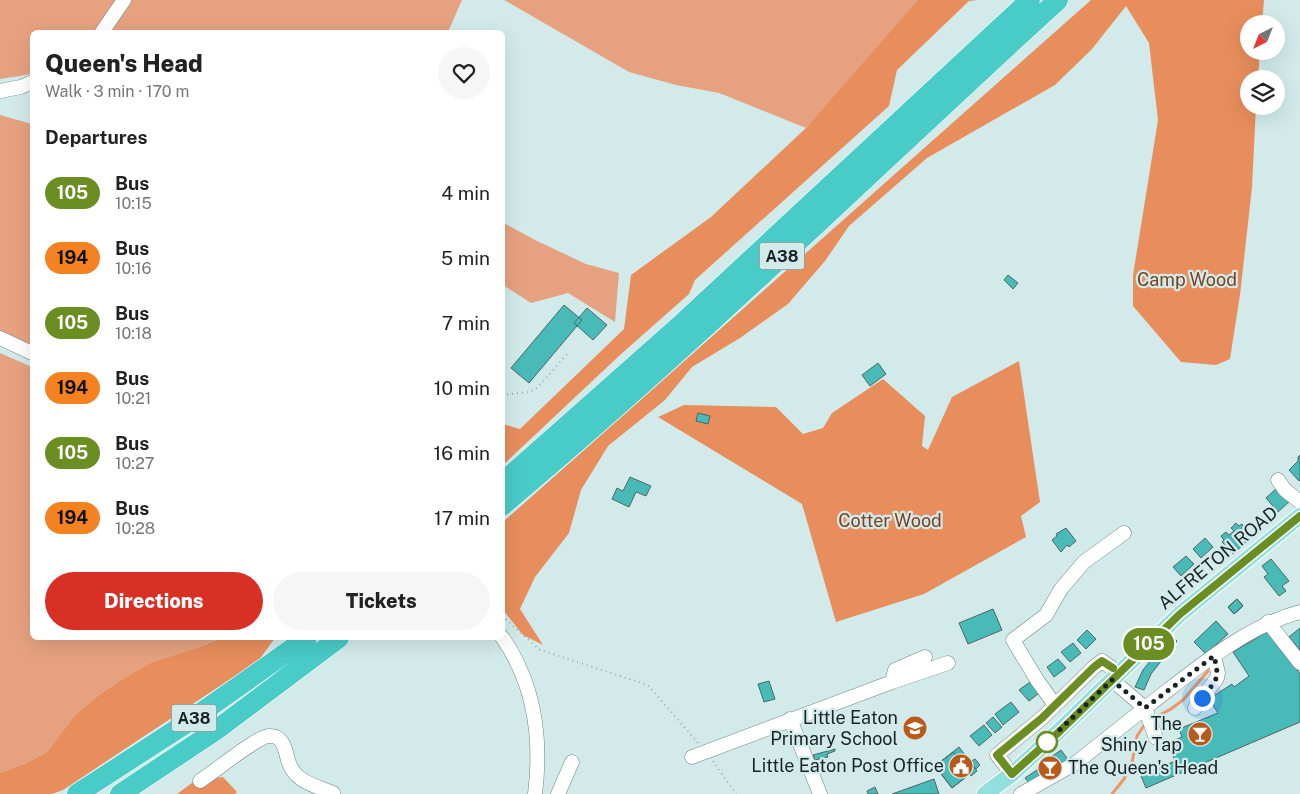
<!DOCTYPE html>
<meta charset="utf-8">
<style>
:root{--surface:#fff;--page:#f6f6f6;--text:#222;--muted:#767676;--accent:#d93025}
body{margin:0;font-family:"Public Sans",sans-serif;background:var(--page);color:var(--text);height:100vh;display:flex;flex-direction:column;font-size:19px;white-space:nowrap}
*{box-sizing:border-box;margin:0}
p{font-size:16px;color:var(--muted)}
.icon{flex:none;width:28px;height:28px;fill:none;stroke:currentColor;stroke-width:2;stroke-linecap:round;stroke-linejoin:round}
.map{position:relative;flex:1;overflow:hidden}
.side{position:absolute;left:30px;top:30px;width:475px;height:610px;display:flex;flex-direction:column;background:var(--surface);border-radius:8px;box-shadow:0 5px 20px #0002}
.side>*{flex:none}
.badge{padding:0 10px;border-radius:16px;font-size:18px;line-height:32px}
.needle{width:32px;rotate:222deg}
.buttons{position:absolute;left:1240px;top:15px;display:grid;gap:10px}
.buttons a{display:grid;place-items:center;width:45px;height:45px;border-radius:50%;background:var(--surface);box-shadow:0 5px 20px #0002;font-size:25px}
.you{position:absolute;width:25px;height:25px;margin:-12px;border:4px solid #fff;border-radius:50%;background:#1a73e8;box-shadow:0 0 0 8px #1a73e833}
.map>.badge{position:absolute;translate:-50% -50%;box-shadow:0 0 0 2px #fff}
h2{padding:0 15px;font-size:19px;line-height:45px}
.round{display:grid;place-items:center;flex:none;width:52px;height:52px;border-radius:26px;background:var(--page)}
.overview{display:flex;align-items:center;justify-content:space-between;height:85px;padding:0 15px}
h1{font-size:24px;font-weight:800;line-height:38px}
.action{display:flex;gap:10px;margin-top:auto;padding:10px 15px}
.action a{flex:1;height:58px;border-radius:30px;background:var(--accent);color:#fff;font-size:20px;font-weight:800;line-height:58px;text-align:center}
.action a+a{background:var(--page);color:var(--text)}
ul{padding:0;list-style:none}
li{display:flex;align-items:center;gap:15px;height:65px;padding:0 15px}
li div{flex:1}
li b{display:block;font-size:19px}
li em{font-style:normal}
li .badge{min-width:55px;font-weight:700;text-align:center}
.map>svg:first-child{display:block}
</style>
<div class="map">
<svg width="1300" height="794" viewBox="0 0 1300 794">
<rect width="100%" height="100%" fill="#d2ebea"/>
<path fill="#e6a280" d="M 0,0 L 117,0 L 101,24 L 92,32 L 32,32 L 32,74 L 0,79 Z
M 128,0 L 462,0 L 448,32 L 109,32 Z
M 504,0 L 918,0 L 877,51 L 806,128 L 719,93 L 676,85 L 629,72 Z
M 0,115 L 32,124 L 32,347 L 0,334 Z
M 502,222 L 535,240 L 586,264 L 619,273 L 615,322 L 568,293 L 531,303 L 503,285 Z
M 0,353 L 32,367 L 32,638 L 221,638 L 126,677 L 100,694 L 75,715 L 47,752 L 26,763 L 0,773 Z"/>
<path fill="#e88e5d" d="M 918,0 L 978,0 L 969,1 L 897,70 L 889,106 L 695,280 L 689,294 L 620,355 L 503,465 L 503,424 L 520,429 L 624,329 L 631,275 L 711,217 L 806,128 Z
M 1091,0 L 1264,0 L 1262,24 L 1249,24 L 1249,51 L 1260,51 L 1258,79 L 1249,79 L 1249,106 L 1256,106 L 1252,187 L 1240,295 L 1230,359 L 1216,365 L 1181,362 L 1133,306 L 1133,275 L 1158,120 L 1149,43 L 1126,6 L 1092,49 L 1055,85 L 927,158 L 849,226 L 825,261 L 788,304 L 740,338 L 692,367 L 665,400 L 608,446 L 581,490 L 569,533 L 535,577 L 520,609 L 543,645 L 523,635 L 503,610 L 503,522 Z
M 1019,361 L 1040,502 L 1021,516 L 1026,537 L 924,594 L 836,622 L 802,504 L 658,417 L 684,405 L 776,407 L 803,434 L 823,428 L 832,413 L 883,379 L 925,416 L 922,446 L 928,450 L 952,397 Z
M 221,638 L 275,638 L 259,660 L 63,790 L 52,794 L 0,794 L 0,773 L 26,763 L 47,752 L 75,715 L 100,694 L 126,677 L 151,663 L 197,648 Z
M 223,777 L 237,792 L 235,794 L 177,794 L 196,780 Z"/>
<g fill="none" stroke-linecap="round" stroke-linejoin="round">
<path stroke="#f09565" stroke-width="3" d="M 1152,719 L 1171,709 L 1183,700 L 1208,671
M 1112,794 L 1124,779 L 1132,763 L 1137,736 L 1145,724"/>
</g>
<path fill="#48bab7" stroke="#506565" d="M 1008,275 L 1018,283 L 1013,289 L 1004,280 Z
M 564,305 L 582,320 L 529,383 L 511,368 Z
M 587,308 L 607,325 L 593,340 L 574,323 Z
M 878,363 L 886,374 L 870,386 L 862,375 Z
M 698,413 L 710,416 L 708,424 L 696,421 Z
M 1300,455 L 1300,480 L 1299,481 L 1289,470 L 1298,461 L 1298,457 Z
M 630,477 L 651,486 L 646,496 L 636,492 L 629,507 L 612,499 L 617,488 L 623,491 Z
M 1278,487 L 1291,500 L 1278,512 L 1266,498 Z
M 1236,523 L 1239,526 L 1242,524 L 1253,536 L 1233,554 L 1222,542 L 1224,540 L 1221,536 L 1226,532 L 1229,535 L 1234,531 L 1231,528 Z
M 1066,528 L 1076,541 L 1069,547 L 1067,545 L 1061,552 L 1052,540 L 1057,536 L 1056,534 Z
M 1205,538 L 1213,547 L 1201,558 L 1193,549 Z
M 1186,556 L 1194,564 L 1181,576 L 1173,567 Z
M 1271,559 L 1289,581 L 1282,586 L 1286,591 L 1279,596 L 1264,577 L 1268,574 L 1262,566 Z
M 1237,599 L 1243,606 L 1234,614 L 1228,607 Z
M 1237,599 L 1243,606 L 1234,614 L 1228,607 Z
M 993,609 L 1002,630 L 968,644 L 959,623 Z
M 1216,621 L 1228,634 L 1206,654 L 1194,642 Z
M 1300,628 L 1300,650 L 1289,637 Z
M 1087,630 L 1096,639 L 1086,649 L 1077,640 Z
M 1270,630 L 1300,674 L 1300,722 L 1146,788 L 1141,776 L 1175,761 L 1168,743 L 1182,737 L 1179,729 L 1218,713 L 1209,699 L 1232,684 L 1234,687 L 1249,676 L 1233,652 Z
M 1170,636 L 1177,641 L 1151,674 L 1144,690 L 1135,687 L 1143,670 Z
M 1073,643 L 1081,653 L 1070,662 L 1061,652 Z
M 1058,659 L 1066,668 L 1054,677 L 1047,667 Z
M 769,681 L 775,699 L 764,702 L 758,684 Z
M 1030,682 L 1039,693 L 1029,701 L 1019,690 Z
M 1011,702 L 1019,712 L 1003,725 L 995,714 Z
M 993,717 L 1002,727 L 995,733 L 986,723 Z
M 984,725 L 992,735 L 979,746 L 970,736 Z
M 959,747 L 977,771 L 971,776 L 970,774 L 952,788 L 935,766 Z
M 835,749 L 835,751 L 827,754 L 828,757 L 815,760 L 813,755 Z
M 1061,750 L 1069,761 L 1030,784 L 1025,778 L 1046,764 L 1044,762 Z
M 953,752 L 970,774 L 952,788 L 935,766 Z
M 975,759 L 980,765 L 976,769 L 970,762 Z
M 934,779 L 939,794 L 892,794 Z
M 875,787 L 878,794 L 868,794 L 867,791 Z"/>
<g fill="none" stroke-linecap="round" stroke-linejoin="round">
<defs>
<path id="minor" d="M 102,32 L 124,0
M 0,91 L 21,87 L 32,82
M 0,338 L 32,353
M 1278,480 L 1285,490 L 1300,502
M 1268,622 L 1300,663
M 502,637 C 535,684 542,738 535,794
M 1112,680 L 1145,708 C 1191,673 1243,627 1300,612
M 892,682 L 948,663
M 1055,705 L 1037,680 L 1013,640 L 1046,615 L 1061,589 L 1084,562 L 1124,533
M 1195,708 L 1217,678 L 1218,673 L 1214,656
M 790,719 L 820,794
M 692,757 L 892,682 L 895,670 L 925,657
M 1012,774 L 997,755 L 1042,718 L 1094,667 L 1102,661 L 1119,673
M 200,781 C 214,772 254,739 268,736 C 272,736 276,736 279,739 C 285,744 286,753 288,760 C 294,782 314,785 333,793
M 558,794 L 572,762
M 1021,794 L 1076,763 L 1145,708 L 1156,738"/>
<path id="major" d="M 985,794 L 1012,774 L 1059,731 L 1180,614 L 1300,516"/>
<path id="highway" d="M 502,483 L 678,327 L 1030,0
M 502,506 C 694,345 873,169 1058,0
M 77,794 L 185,724 L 307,638
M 120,794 L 215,731 L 339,638"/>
</defs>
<use href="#minor" stroke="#6c8382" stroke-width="15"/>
<use href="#major" stroke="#fff" stroke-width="18"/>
<use href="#highway" stroke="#fff" stroke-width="21"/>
<path stroke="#98acac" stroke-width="2" stroke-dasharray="1 4" stroke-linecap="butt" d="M 502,395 L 529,392 L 537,388 L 569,352
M 502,616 L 540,650 L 648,685 L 698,743
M 713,761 L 736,794"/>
<use href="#minor" stroke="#fff" stroke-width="14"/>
<use href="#major" stroke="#92e0de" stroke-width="16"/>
<use href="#highway" stroke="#49cbc8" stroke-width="20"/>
</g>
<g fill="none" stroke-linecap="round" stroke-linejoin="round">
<defs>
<path id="line" d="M 1113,668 L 1102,661 L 1094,667 L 1042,718 L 997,755 L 1012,774 L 1060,731 L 1180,614 L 1300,516"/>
</defs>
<use href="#line" stroke="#fff" stroke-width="11"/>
<use href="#line" stroke="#6b8e23" stroke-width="8"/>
<path stroke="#1a2323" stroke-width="5" stroke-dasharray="0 9" d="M 1047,742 L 1112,680 L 1145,708 L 1214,656 C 1220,681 1217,678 1202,698"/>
</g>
<defs>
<symbol id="school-disc" viewBox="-11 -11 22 22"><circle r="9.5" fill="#bb591a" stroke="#d2ebea"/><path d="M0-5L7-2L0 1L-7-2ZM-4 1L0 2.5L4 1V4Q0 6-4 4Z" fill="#fff"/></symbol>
<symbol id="bar-disc" viewBox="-11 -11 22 22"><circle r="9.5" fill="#bb591a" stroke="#d2ebea"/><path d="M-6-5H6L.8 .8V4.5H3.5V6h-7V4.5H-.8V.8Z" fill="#fff"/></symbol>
<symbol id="civic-disc" viewBox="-11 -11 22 22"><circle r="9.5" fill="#bb591a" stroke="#d2ebea"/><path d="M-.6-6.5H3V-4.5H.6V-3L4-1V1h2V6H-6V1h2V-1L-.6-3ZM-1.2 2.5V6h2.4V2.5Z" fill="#fff"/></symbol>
</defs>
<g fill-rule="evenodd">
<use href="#school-disc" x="901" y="714" width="28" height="28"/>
<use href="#bar-disc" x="1186" y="720" width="28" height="28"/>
<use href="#civic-disc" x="947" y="752" width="28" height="28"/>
<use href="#bar-disc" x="1036" y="754" width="28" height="28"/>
</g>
<circle fill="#fff" stroke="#6b8e23" stroke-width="2.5" cx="1047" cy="742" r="10"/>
<g text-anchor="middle" stroke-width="4.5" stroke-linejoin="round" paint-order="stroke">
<g fill="#d2ebea" stroke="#515f5f" stroke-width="1">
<rect x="759.5" y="242.5" width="45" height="27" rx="4"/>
<rect x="171.5" y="704.5" width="45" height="27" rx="4"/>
</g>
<g font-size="16" font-weight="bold" fill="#1a2323">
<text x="782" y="262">A38</text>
<text x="194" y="724">A38</text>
</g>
<g font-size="18" fill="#7c411f" stroke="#d2ebea">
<text x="1187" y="286">Camp Wood</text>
<text x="890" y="527">Cotter Wood</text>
</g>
<g font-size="18" fill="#1a2323" stroke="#d2ebea">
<text transform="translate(1218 558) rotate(-40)" y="6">ALFRETON ROAD</text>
</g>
<g font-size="18" fill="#1a2323" stroke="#d2ebea" text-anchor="end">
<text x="898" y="724">Little Eaton<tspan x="898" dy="21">Primary School</tspan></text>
<text x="1182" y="730">The<tspan x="1182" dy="21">Shiny Tap</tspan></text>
<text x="944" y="772">Little Eaton Post Office</text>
<text x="1068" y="774" text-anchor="start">The Queen's Head</text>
</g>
</g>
</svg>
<div class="buttons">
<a><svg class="needle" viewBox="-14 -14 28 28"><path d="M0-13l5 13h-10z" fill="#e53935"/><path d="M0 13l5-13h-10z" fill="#767676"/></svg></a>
<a><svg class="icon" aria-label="layers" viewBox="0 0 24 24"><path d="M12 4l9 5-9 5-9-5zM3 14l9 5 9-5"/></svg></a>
</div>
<div class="you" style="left:1202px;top:698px"></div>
<b class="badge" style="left:1149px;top:644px;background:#6b8e23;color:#fff">105</b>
<section class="side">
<div class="overview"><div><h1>Queen's Head</h1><p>Walk · 3 min · 170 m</p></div><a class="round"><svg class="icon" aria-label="heart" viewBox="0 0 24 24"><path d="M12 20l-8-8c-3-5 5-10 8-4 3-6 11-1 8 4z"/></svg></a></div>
<h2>Departures</h2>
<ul>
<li><span class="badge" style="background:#6b8e23;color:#fff">105</span><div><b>Bus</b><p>10:15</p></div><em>4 min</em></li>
<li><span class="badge" style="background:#f58220;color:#111">194</span><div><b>Bus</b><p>10:16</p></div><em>5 min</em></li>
<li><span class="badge" style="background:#6b8e23;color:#fff">105</span><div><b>Bus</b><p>10:18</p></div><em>7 min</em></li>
<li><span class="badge" style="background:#f58220;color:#111">194</span><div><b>Bus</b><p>10:21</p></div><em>10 min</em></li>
<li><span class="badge" style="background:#6b8e23;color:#fff">105</span><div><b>Bus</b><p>10:27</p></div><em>16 min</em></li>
<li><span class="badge" style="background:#f58220;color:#111">194</span><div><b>Bus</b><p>10:28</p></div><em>17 min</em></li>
</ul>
<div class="action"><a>Directions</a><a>Tickets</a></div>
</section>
</div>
